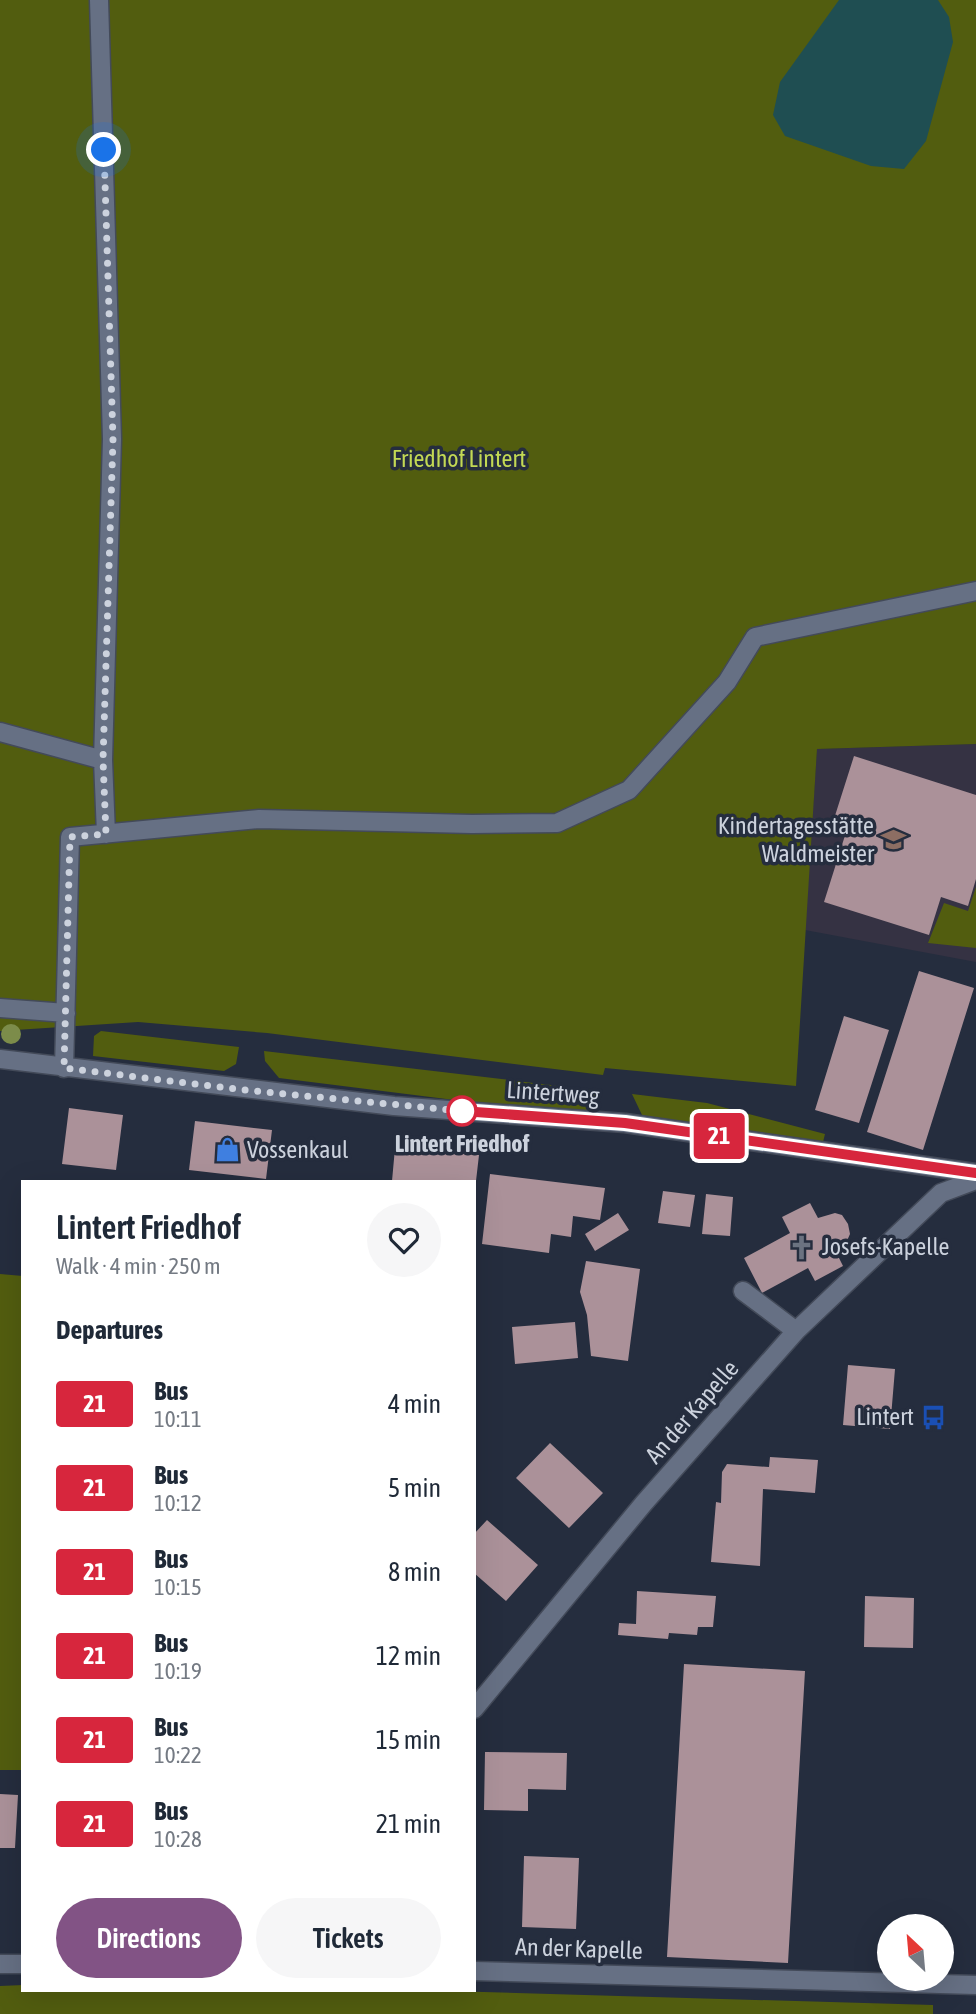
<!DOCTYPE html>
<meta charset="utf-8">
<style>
:root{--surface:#fff;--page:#f6f6f7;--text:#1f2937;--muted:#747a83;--accent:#825385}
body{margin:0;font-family:"Asap Condensed",sans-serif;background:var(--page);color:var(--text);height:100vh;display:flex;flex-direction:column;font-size:26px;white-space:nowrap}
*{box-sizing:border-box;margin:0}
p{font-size:23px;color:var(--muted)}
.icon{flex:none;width:38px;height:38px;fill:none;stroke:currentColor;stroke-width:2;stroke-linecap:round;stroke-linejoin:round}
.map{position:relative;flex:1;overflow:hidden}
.drawer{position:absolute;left:21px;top:1180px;width:455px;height:812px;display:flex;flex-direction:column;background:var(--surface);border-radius:0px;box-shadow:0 7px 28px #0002}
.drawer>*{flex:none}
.badge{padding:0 14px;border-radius:5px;font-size:24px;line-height:46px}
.needle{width:46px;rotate:334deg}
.fabs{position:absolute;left:877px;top:1914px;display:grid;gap:14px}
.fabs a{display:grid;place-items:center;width:77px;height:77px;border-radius:50%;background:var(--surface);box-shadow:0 7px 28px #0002;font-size:35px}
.you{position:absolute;width:35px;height:35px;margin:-18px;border:5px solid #fff;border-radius:50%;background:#1a73e8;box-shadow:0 0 0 10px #1a73e833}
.map>.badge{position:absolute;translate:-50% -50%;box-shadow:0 0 0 4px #fff}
h2{padding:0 35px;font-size:26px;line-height:63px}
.round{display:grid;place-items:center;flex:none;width:74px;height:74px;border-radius:37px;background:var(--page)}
.summary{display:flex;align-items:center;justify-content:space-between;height:119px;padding:0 35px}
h1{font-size:33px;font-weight:600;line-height:52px}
.primary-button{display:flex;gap:14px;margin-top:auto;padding:14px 35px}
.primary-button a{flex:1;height:80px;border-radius:42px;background:var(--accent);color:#fff;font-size:28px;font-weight:600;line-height:80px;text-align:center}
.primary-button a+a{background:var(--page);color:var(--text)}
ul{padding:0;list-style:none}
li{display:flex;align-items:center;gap:21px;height:84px;padding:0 35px}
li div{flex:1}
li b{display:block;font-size:26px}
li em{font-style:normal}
li .badge{min-width:77px;font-weight:700;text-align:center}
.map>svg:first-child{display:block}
</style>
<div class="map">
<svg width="976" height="2014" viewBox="0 0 976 2014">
<rect width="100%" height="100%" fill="#252d3e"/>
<path fill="#353243" d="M 976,744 L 976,962 L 805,930 L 817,749 Z"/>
<path fill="#525d0f" d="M 0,0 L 976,0 L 976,744 L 817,749 L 796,1086 L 605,1068 L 603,1075 L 267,1033 L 138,1022 L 0,1031 Z
M 976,887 L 976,948 L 928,943 L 944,903 L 968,911 Z
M 101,1031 L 239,1047 L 236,1064 L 224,1071 L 93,1056 L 94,1036 Z
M 264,1051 L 602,1091 C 598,1104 595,1112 581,1116 L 279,1078 L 265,1061 Z
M 632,1094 L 707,1103 L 825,1134 L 822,1146 L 656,1125 L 642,1115 Z
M 0,1274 L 23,1276 L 23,1770 L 0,1770 Z
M 23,1985 L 23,1990 L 412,1990 L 933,2005 L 933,2014 L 0,2014 L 0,1986 Z"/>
<path fill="#1f4e52" d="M 839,0 L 938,0 L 949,17 L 953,42 L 926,141 L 904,169 L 871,166 L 785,136 L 773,115 L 780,82 Z"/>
<path fill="#ab9199" d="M 854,756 L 976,795 L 976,879 L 968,906 L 941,897 L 929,935 L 824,902 L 848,826 L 833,822 Z
M 919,971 L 974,988 L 923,1150 L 867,1132 Z
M 844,1016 L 889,1030 L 859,1123 L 815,1110 Z
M 69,1108 L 123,1115 L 116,1170 L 62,1164 Z
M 195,1121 L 272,1130 L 266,1179 L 189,1170 Z
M 395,1148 L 479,1155 L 476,1181 L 392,1181 Z
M 490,1174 L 605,1188 L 600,1220 L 573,1216 L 571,1237 L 551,1234 L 549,1253 L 482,1244 Z
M 663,1191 L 695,1195 L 690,1227 L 658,1223 Z
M 706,1194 L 733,1197 L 730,1236 L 702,1234 Z
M 810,1203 L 818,1218 L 835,1213 L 842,1215 L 848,1224 L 850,1234 L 846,1243 L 835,1250 L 843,1266 L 815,1281 L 808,1268 L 762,1293 L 744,1258 L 790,1233 L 782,1217 Z
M 618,1213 L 629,1230 L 595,1251 L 585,1234 Z
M 586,1261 L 640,1269 L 628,1361 L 591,1356 L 587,1315 L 580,1292 Z
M 575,1322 L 578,1358 L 515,1364 L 512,1327 Z
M 848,1365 L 895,1369 L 890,1429 L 843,1425 Z
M 550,1443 L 603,1493 L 569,1528 L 516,1478 Z
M 770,1457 L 818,1460 L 815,1493 L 763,1489 L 760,1566 L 711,1562 L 716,1502 L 721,1503 L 722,1472 L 727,1464 L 769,1467 Z
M 487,1520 L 538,1565 L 506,1601 L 474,1573 L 474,1534 Z
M 637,1591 L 716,1596 L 713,1627 L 698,1627 L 697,1635 L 669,1633 L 668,1639 L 618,1635 L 619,1623 L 636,1624 Z
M 865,1596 L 914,1598 L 913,1648 L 864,1647 Z
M 684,1664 L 805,1671 L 788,1963 L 667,1957 Z
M 485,1752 L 567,1753 L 566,1790 L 528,1789 L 528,1811 L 484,1810 Z
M 0,1794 L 18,1795 L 15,1848 L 0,1848 Z
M 524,1856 L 579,1858 L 576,1929 L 522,1927 Z"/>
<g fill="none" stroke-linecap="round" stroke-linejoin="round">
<defs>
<path id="minor" d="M 99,0 L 112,439 L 103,760
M 0,732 L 103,760 L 106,834
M 0,1008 L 66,1013
M 0,1059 L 394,1106 L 625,1123 L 976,1173
M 64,1068 L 70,837 L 259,819 L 472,824 L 557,823 L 629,790 L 727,682 L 755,637 L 976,591
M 743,1291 L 796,1331
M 474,1709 L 644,1503 L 796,1331 L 941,1193 L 976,1180
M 0,1964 L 23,1964
M 474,1971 L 976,1985"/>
</defs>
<use href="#minor" stroke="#434a59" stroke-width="21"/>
<use href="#minor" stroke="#667084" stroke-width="18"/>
</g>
<circle fill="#7c8c4a" cx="11" cy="1034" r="10"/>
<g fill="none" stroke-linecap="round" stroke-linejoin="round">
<defs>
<path id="line" d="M 462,1111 L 625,1123 L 976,1173"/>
</defs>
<use href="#line" stroke="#fff" stroke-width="16"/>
<use href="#line" stroke="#d7263d" stroke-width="10"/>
<path stroke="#ccd2dd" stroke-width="7" stroke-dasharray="0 12.6" d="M 104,150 L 113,439 L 103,760 L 106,834 L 70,837 L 64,1068 L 244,1090 L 462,1111"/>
</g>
<defs>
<symbol id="school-bare" viewBox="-9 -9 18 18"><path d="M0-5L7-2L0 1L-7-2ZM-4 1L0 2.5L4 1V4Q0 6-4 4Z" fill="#8d6e63" stroke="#252d3e" stroke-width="2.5" paint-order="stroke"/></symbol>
<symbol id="shop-bare" viewBox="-9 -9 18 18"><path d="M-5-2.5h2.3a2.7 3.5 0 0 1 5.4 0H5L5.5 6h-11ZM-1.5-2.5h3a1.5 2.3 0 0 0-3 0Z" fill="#3f7fe0" stroke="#252d3e" stroke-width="2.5" paint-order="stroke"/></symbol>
<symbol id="church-bare" viewBox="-9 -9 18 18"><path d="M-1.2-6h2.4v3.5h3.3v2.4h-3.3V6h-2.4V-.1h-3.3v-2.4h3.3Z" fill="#6b7280" stroke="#252d3e" stroke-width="2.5" paint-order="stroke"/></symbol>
<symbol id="bus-bare" viewBox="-9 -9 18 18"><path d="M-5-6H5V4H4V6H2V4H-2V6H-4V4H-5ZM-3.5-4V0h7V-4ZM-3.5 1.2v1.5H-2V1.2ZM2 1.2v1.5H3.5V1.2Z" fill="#1a4fb4" stroke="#252d3e" stroke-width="2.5" paint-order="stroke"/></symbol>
</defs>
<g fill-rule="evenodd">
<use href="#school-bare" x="876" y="822" width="35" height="35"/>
<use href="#shop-bare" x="210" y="1132" width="35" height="35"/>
<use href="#church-bare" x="784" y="1230" width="35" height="35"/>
<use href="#bus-bare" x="916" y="1400" width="35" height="35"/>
</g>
<circle fill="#fff" stroke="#d7263d" stroke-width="3.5" cx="462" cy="1111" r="14"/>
<g text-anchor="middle" stroke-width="7" stroke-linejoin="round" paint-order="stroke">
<g font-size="24" fill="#c3d954" stroke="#252d3e">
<text x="459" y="467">Friedhof Lintert</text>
</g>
<g font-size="24" fill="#ccd2dd" stroke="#252d3e" text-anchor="end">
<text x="874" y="834">Kindertagesstätte<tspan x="874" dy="28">Waldmeister</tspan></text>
<text x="247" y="1158" text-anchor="start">Vossenkaul</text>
<text x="822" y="1255" text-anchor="start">Josefs-Kapelle</text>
<text x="914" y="1425">Lintert</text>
</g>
<g font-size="24" fill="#ccd2dd" stroke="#252d3e">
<text transform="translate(553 1093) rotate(4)" y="8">Lintertweg</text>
<text transform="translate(692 1412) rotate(-49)" y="8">An der Kapelle</text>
<text transform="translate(579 1949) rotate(2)" y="8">An der Kapelle</text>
</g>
<g font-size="24" font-weight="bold" fill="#ccd2dd" stroke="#252d3e">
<text x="462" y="1152">Lintert Friedhof</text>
</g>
</g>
</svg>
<div class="fabs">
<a><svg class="needle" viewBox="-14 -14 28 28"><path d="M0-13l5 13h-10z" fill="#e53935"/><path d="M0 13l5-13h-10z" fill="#747a83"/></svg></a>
</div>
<div class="you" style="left:104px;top:150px"></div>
<b class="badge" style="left:719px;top:1136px;background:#d7263d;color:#fff">21</b>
<section class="drawer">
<div class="summary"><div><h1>Lintert Friedhof</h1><p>Walk · 4 min · 250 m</p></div><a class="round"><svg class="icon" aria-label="heart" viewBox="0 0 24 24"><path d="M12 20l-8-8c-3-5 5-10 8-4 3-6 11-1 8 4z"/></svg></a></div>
<h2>Departures</h2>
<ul>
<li><span class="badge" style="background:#d7263d;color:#fff">21</span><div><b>Bus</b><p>10:11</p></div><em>4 min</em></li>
<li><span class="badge" style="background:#d7263d;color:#fff">21</span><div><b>Bus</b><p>10:12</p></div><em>5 min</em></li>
<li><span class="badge" style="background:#d7263d;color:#fff">21</span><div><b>Bus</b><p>10:15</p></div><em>8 min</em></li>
<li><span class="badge" style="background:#d7263d;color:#fff">21</span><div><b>Bus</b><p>10:19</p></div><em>12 min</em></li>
<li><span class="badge" style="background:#d7263d;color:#fff">21</span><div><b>Bus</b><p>10:22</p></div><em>15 min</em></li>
<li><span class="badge" style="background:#d7263d;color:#fff">21</span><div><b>Bus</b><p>10:28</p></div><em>21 min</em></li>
</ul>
<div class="primary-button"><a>Directions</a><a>Tickets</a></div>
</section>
</div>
